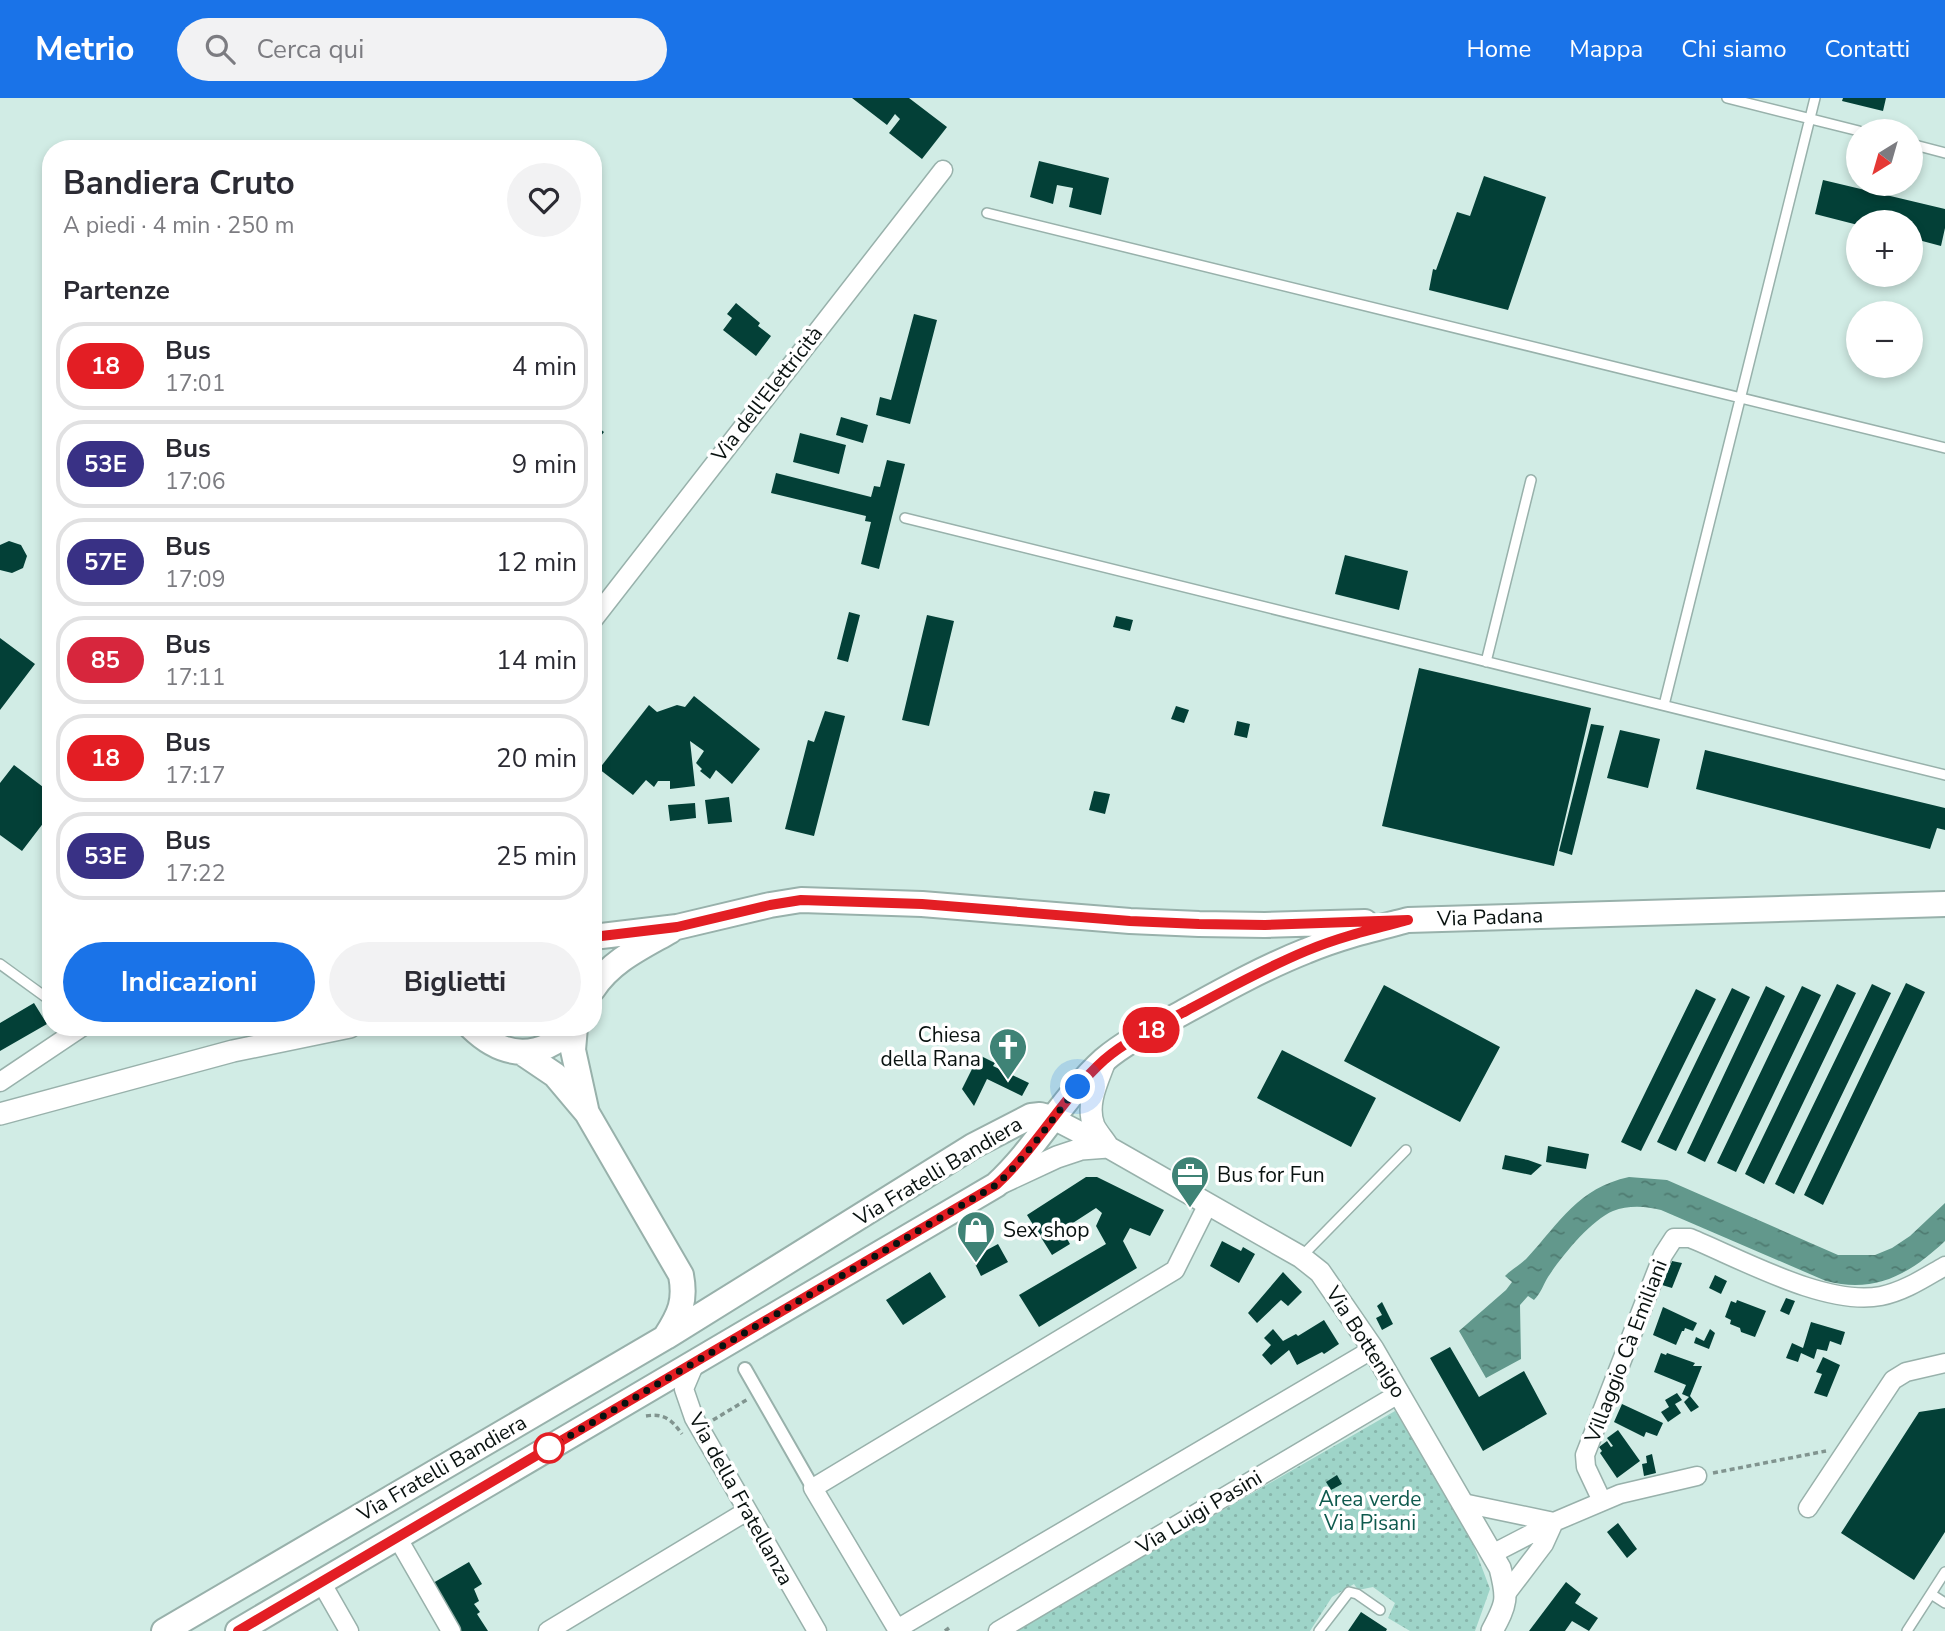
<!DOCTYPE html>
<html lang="it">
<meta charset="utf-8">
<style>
:root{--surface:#fff;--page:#f2f2f3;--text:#2b2b33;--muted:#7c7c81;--line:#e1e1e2;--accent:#1a73e8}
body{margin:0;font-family:"Nunito Sans",sans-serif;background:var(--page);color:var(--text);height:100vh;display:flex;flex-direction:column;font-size:26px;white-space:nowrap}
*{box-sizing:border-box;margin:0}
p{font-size:23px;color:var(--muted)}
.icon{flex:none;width:38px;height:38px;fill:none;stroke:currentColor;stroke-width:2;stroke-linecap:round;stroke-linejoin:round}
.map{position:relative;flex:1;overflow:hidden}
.details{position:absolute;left:42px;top:42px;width:560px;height:896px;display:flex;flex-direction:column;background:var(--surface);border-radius:28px;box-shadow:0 4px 10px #0003}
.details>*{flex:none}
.badge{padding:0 14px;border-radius:23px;font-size:24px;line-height:46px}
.needle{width:46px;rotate:217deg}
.buttons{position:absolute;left:1846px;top:21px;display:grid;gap:14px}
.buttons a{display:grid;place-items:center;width:77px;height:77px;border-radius:50%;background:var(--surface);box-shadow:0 4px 10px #0003;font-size:35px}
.you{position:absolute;width:35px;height:35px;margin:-18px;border:5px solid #fff;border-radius:50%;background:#1a73e8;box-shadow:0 0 0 10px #1a73e833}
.map>.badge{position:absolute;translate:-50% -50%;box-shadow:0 0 0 4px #fff}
h2{padding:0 21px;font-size:26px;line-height:63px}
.round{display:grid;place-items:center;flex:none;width:74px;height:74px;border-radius:37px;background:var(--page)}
.head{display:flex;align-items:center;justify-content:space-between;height:119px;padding:0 21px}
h1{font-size:33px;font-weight:700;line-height:52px}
.cta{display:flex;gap:14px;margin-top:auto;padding:14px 21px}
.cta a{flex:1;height:80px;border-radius:42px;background:var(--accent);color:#fff;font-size:28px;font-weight:700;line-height:80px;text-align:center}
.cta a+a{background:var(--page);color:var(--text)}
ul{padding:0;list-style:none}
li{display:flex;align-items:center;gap:21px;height:88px;margin:0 14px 10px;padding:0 7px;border:4px solid var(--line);border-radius:28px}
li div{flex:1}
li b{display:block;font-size:26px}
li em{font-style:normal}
li .badge{min-width:77px;font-weight:700;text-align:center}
header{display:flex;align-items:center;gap:42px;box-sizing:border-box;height:98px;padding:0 35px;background:var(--accent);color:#fff}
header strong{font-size:33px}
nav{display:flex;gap:38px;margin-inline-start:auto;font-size:24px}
.search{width:490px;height:63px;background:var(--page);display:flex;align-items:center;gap:18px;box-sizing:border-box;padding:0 24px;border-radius:38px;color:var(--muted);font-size:26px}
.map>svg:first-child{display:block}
</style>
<header>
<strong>Metrio</strong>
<div class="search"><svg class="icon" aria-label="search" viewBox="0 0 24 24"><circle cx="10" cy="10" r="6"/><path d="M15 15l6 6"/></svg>Cerca qui</div>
<nav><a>Home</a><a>Mappa</a><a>Chi siamo</a><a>Contatti</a></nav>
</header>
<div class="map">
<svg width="1945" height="1533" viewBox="0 0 1945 1533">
<defs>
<pattern id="park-dots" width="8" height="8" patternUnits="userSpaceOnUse" patternTransform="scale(1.75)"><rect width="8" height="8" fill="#9ed4c8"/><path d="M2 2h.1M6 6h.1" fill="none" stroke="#87b5ab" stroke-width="1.8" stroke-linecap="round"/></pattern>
<pattern id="water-ripples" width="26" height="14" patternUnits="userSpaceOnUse" patternTransform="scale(1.75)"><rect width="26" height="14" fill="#62988c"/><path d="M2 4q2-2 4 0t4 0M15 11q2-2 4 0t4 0" fill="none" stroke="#4f7b71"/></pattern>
</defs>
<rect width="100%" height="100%" fill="#d1ece5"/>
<path fill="url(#park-dots)" d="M 1395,1313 L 1467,1430 L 1490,1491 L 1475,1533 L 1410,1533 L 1388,1520 L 1395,1505 L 1373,1489 L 1358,1492 L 1354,1486 L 1332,1499 L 1310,1533 L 1013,1533 Z"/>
<path fill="url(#water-ripples)" d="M 1629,1079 L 1667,1082 L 1838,1157 L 1875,1157 L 1892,1150 L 1910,1138 L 1945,1105 L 1945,1143 C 1910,1176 1875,1196 1826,1183 L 1661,1112 C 1646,1108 1628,1107 1613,1113 C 1591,1122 1561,1159 1548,1179 C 1543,1187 1541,1195 1534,1202 L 1528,1198 L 1520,1207 L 1521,1261 L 1486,1280 L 1459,1233 L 1506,1192 L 1512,1184 L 1505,1178 C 1512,1171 1520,1167 1527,1160 C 1560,1124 1578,1090 1629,1079 Z"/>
<path fill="#034037" d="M 852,0 L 909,0 L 947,29 L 922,61 L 889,35 L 900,21 L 895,16 L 887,27 Z
M 1843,0 L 1886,0 L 1883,13 L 1842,3 Z
M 1039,63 L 1109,80 L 1101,117 L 1069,109 L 1073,90 L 1057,87 L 1053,106 L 1030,99 Z
M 1484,78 L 1546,99 L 1508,212 L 1429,192 L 1433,171 L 1436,172 L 1457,114 L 1470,118 Z
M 1823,82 L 1945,111 L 1945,130 L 1941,148 L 1911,140 L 1911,124 L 1858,124 L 1858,127 L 1815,116 Z
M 736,205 L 760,225 L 758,228 L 771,238 L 756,258 L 723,232 L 732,220 L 727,216 Z
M 914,216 L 937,222 L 910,326 L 876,317 L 880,299 L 891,302 Z
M 593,318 L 600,323 L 596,328 L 604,334 L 593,348 Z
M 841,319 L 868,327 L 863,345 L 836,337 Z
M 800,335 L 846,347 L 839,376 L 793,364 Z
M 887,362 L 905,366 L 879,471 L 861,466 L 871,424 L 865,423 L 866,418 L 771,395 L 776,375 L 871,399 L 874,388 L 880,389 Z
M 9,443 L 21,447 L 27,458 L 23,470 L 12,475 L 0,472 L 0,447 Z
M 1345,457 L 1408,473 L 1399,512 L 1335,496 Z
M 849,514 L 860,517 L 848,564 L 837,561 Z
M 927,517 L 954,523 L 929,628 L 902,622 Z
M 1116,518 L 1133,522 L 1130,533 L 1113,529 Z
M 0,540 L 35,566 L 0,612 Z
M 1419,570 L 1591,610 L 1554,768 L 1382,728 Z
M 694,598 L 760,651 L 732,686 L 716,672 L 710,681 L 700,673 L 702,671 L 696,665 L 704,653 L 690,643 L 695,688 L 670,691 L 670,683 L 658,683 L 654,689 L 646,682 L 633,697 L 599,671 L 649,607 L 657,614 L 677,607 L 685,609 Z
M 1176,608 L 1189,612 L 1184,625 L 1171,621 Z
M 825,613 L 845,618 L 814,738 L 785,731 L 808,642 L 814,644 Z
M 1237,623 L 1250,626 L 1247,640 L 1234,637 Z
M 1591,626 L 1604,628 L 1572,757 L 1559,753 Z
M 1620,632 L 1660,641 L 1648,690 L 1607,680 Z
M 1705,652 L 1945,710 L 1945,732 L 1937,730 L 1930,751 L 1696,691 Z
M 14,667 L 51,695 L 51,715 L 22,753 L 0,737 L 0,685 Z
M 1094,693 L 1110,696 L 1105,716 L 1089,712 Z
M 729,699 L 732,724 L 708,726 L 705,702 Z
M 695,705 L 696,720 L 670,723 L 668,707 Z
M 1906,885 L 1925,894 L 1823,1107 L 1804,1097 Z
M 1837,886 L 1856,895 L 1764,1086 L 1745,1076 Z
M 1872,886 L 1891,895 L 1794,1096 L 1775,1086 Z
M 1384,887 L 1500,949 L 1460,1024 L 1344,963 Z
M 1766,888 L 1785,898 L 1705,1064 L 1687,1055 Z
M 1802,888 L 1821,897 L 1736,1074 L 1717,1065 Z
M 1732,890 L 1750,899 L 1676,1053 L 1657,1044 Z
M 1696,891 L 1716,901 L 1641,1053 L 1621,1044 Z
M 34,905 L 47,926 L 0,953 L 0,925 Z
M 1282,952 L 1376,1000 L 1351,1049 L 1257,1000 Z
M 979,957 L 995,965 L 993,968 L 1029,985 L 1022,998 L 987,981 L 974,1008 L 962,991 Z
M 1548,1048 L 1589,1056 L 1586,1071 L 1546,1064 Z
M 1505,1057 L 1528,1062 L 1542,1067 L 1531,1077 L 1502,1071 Z
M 1086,1079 L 1097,1079 L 1164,1112 L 1150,1138 L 1130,1130 L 1123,1143 L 1137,1170 L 1039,1229 L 1019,1197 L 1106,1146 L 1096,1128 L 1102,1115 L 1096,1110 L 1062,1132 L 1070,1146 L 1052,1157 L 1027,1117 Z
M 1222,1143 L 1241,1153 L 1243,1149 L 1255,1156 L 1239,1185 L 1210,1168 Z
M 998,1146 L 1008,1164 L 981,1178 L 972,1160 Z
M 1672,1163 L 1682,1165 L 1672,1190 L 1662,1187 Z
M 930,1174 L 946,1199 L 903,1227 L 886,1202 Z
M 1283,1174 L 1302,1194 L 1288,1208 L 1281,1202 L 1257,1225 L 1248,1215 Z
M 1715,1177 L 1727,1183 L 1721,1196 L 1709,1190 Z
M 1786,1200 L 1795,1203 L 1789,1217 L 1780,1213 Z
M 1737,1202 L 1766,1213 L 1755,1239 L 1741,1234 L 1740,1230 L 1730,1226 L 1731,1222 L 1725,1219 L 1731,1203 L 1736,1205 Z
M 1382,1204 L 1393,1226 L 1382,1232 L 1376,1220 L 1382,1217 L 1377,1208 Z
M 1663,1209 L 1697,1225 L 1693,1233 L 1685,1230 L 1684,1233 L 1682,1233 L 1676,1247 L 1653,1237 Z
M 1324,1222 L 1339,1246 L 1324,1256 L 1322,1254 L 1297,1267 L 1289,1252 L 1271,1267 L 1262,1257 L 1271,1247 L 1264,1240 L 1273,1231 L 1283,1243 L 1296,1236 L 1298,1238 Z
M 1811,1224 L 1845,1234 L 1841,1247 L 1830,1243 L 1827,1253 L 1817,1251 L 1814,1261 L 1801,1255 L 1798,1264 L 1786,1260 L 1792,1245 L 1803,1250 Z
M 1710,1231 L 1715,1235 L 1709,1251 L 1694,1245 L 1696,1239 L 1704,1243 Z
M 1450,1249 L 1479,1299 L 1524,1273 L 1547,1316 L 1483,1353 L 1430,1260 Z
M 1661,1255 L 1666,1257 L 1667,1255 L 1695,1265 L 1693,1268 L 1702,1268 L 1690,1298 L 1699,1309 L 1691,1314 L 1684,1304 L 1689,1299 L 1682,1296 L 1686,1287 L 1654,1274 Z
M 1823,1259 L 1840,1267 L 1827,1299 L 1814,1295 L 1822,1276 L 1816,1274 Z
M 1677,1295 L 1682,1302 L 1675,1306 L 1681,1315 L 1668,1324 L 1661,1314 L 1669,1309 L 1665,1302 Z
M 1622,1306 L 1663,1325 L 1657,1338 L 1646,1334 L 1644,1339 L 1614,1324 Z
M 1945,1310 L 1945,1434 L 1914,1482 L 1841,1435 L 1919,1314 Z
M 1618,1332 L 1640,1363 L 1617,1380 L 1600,1355 L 1602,1353 L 1599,1349 L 1607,1343 L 1611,1349 L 1613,1348 L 1607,1340 Z
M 1652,1356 L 1656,1375 L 1644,1378 L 1642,1366 L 1647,1365 L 1646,1358 Z
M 1337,1377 L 1342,1386 L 1331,1392 L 1326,1384 Z
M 1618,1425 L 1637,1451 L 1627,1460 L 1607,1434 Z
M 469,1464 L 482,1486 L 474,1491 L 479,1503 L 474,1506 L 480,1514 L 477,1516 L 488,1533 L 458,1533 L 456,1529 L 458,1528 L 433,1485 Z
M 1566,1484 L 1581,1496 L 1575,1505 L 1598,1520 L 1589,1533 L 1572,1523 L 1565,1533 L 1529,1533 Z
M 1361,1514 L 1387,1531 L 1386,1533 L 1348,1533 Z"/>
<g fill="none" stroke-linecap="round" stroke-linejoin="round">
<defs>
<path id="service" d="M 1727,0 L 1859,33
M 1911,46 L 1945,55
M 987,115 L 1945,350
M 905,420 L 1945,677
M 1486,564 L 1531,382
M 1664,607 L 1815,0
M 0,866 L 51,903
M 1301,1159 L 1406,1052
M 1931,1496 L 1945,1505
M 1319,1533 L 1349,1494 L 1357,1496 L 1380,1512
M 1907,1533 L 1945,1474"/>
<path id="pedestrian" d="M 745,1271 L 813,1390"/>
<path id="minor" d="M 593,522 L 943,72
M 0,984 L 82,929
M 1208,1106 L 1175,1172 L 813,1390 L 897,1531 L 1373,1251
M 695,1265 L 684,1291 L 694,1320 L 817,1533
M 1602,1403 L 1586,1369 L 1585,1357 L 1663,1157 L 1674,1140 L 1690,1140 C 1741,1161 1827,1209 1881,1198 C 1905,1193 1924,1180 1945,1168
M 1463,1405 L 1554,1424
M 1808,1410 L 1893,1282 L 1906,1274 L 1945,1265
M 397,1439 L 451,1533
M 1492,1456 L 1554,1424 L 1620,1396 L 1697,1378
M 321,1484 L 349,1533
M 1506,1496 L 1544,1446 L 1554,1424
M 548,1533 L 747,1413
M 998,1533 L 1400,1295"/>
<path id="tertiary" d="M 1106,960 C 1099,981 1085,1005 1094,1028 C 1097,1034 1103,1041 1107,1047
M 0,1016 L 233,953 L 350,929
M 1052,1020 L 1108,1049 L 1301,1159 L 1320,1174 L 1373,1251 L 1500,1470 C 1508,1501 1507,1505 1492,1533
M 999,1086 L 1057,1059 L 1081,1051 L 1108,1049"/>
<path id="secondary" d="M 593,839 L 677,829 L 770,807 L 801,802 L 922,806 L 1130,823 L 1199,826 L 1265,827 L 1365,824
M 593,891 C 611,863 642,849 670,833
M 471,929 C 505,962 540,962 574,929
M 575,929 L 573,952 L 586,1011
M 521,954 L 555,977 L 587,1015 L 681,1177 C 686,1203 680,1216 666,1238
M 164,1533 L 666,1239 L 973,1048 L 1031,1018 L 1040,1017 L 1052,1020
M 238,1533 L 996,1087 C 1037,1049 1063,999 1104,962 C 1126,943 1156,929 1182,915 C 1222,893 1263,870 1306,853 C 1339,839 1373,831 1408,822 L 1945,806"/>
</defs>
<use href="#service" stroke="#98b1ab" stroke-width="12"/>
<use href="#pedestrian" stroke="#98b1ab" stroke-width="16"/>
<use href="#minor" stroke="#98b1ab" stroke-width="21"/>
<use href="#tertiary" stroke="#98b1ab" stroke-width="24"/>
<use href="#secondary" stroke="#98b1ab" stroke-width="28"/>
<path stroke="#81948f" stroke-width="3.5" stroke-dasharray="5 3.5" stroke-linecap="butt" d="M 439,933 L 454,936
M 646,1318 C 664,1315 671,1321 682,1336
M 713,1322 L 748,1301
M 1713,1375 L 1826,1353
M 945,1533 L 949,1530"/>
<use href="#service" stroke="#fff" stroke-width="9"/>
<use href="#pedestrian" stroke="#fff" stroke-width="12"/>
<use href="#minor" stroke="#fff" stroke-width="18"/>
<use href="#tertiary" stroke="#fff" stroke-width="21"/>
<use href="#secondary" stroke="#fff" stroke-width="24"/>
</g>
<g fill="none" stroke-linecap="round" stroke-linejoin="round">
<defs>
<path id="line" d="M 238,1533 L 996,1087 C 1037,1049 1063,999 1104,962 C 1127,942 1159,927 1186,913 C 1225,892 1265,870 1306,853 C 1339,839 1373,831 1408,822 L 1265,827 L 1199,826 L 1130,823 L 922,806 L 801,802 L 770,807 L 677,829 L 593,839"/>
</defs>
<use href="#line" stroke="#fff" stroke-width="16"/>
<use href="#line" stroke="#e31e24" stroke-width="10"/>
<path stroke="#091210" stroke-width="7" stroke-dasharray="0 12.6" d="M 549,1350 L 996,1087 C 1028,1058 1051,1022 1078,989"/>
</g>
<defs>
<symbol id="church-pin" viewBox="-11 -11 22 30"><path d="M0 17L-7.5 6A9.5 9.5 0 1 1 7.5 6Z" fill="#3f8376" stroke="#fff"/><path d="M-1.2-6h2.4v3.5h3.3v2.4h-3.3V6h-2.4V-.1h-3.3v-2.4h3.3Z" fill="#fff"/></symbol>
<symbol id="office-pin" viewBox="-11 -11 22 30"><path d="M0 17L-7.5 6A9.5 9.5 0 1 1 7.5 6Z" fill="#3f8376" stroke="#fff"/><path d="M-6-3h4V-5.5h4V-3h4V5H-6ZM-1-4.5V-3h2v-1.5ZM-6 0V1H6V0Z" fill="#fff"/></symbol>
<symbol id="shop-pin" viewBox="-11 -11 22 30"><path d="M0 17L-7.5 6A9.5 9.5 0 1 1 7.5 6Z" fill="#3f8376" stroke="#fff"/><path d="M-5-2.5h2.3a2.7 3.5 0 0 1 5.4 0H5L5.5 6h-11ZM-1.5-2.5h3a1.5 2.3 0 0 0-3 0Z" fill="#fff"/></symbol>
</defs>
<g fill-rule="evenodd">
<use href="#church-pin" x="986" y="927" width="44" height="60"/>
<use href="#office-pin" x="1168" y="1055" width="44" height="60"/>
<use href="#shop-pin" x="954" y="1110" width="44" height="60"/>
</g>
<circle fill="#fff" stroke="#e31e24" stroke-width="3.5" cx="549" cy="1350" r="14"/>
<g text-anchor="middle" stroke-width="7" stroke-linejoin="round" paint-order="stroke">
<g font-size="21" fill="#091210" stroke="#fff">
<text transform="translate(767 296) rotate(-52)" y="7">Via dell'Elettricità</text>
<text transform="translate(1490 819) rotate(-2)" y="7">Via Padana</text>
<text transform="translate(938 1073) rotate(-31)" y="7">Via Fratelli Bandiera</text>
<text transform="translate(1366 1244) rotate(57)" y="7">Via Bottenigo</text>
<text transform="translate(1626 1253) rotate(-69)" y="7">Villaggio Cà Emiliani</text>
<text transform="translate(442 1370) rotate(-30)" y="7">Via Fratelli Bandiera</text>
<text transform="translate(741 1401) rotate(61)" y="7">Via della Fratellanza</text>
<text transform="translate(1199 1414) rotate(-31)" y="7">Via Luigi Pasini</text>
</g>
<g font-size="21" fill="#091210" stroke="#fff" text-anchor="start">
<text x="981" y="944" text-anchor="end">Chiesa<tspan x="981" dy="24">della Rana</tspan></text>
<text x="1217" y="1084">Bus for Fun</text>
<text x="1003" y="1139">Sex shop</text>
</g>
<g font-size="21" fill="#0f5a4e" stroke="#fff">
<text x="1370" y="1408">Area verde<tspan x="1370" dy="24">Via Pisani</tspan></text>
</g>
</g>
</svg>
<div class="buttons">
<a><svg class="needle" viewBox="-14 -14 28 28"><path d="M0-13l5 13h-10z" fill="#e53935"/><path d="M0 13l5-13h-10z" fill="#7c7c81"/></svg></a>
<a>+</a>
<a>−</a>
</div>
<div class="you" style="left:1078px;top:989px"></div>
<b class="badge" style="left:1151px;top:932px;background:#e31e24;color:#fff">18</b>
<section class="details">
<div class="head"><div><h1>Bandiera Cruto</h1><p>A piedi · 4 min · 250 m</p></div><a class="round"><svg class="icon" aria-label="heart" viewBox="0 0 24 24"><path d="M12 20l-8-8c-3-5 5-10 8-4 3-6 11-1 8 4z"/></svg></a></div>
<h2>Partenze</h2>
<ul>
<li><span class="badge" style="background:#e31e24;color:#fff">18</span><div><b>Bus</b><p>17:01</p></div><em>4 min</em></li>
<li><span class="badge" style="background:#393185;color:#fff">53E</span><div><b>Bus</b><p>17:06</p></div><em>9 min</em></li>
<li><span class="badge" style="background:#393185;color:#fff">57E</span><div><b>Bus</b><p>17:09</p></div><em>12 min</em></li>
<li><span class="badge" style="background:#d7263d;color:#fff">85</span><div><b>Bus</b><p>17:11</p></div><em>14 min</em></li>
<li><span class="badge" style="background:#e31e24;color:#fff">18</span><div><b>Bus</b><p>17:17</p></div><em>20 min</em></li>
<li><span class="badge" style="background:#393185;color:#fff">53E</span><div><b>Bus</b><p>17:22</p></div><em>25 min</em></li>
</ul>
<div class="cta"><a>Indicazioni</a><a>Biglietti</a></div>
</section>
</div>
